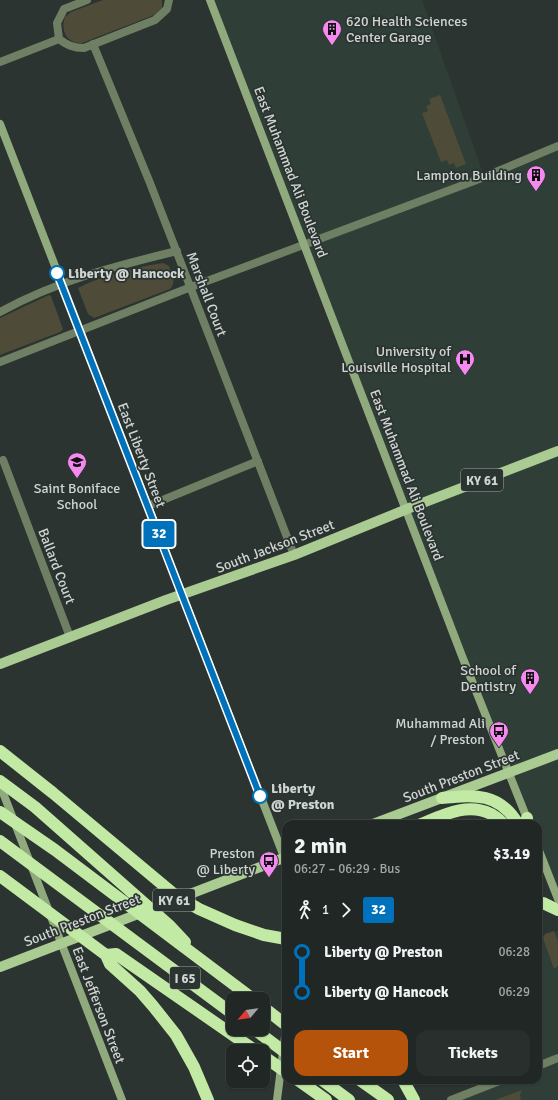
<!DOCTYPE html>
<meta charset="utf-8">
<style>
:root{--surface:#202724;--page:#282f2c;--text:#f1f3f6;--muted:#a2a5a6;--line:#3d4441;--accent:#b45309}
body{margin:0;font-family:Signika,sans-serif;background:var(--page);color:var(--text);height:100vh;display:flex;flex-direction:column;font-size:15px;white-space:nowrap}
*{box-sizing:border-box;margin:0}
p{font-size:13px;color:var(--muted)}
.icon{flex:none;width:22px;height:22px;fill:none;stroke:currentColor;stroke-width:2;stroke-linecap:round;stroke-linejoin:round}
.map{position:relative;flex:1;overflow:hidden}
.side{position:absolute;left:282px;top:820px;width:260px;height:264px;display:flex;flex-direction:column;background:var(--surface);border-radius:12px;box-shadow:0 1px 3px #0004,0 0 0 1px var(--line)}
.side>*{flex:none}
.badge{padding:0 8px;border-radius:3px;font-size:14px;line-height:26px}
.needle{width:26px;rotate:241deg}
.controls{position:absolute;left:226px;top:992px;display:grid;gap:8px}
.controls a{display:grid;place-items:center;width:44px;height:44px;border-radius:8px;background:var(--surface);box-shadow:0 1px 3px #0004,0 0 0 1px var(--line);font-size:20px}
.map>.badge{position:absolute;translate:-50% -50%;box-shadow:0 0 0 2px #fff}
.legs{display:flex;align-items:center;gap:6px;height:44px;padding:0 12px;font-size:13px}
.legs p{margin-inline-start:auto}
.summary{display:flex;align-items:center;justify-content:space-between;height:68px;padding:0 12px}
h1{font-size:22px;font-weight:700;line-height:30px}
.action{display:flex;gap:8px;margin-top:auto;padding:8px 12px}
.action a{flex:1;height:46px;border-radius:12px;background:var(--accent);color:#fff;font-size:16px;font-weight:700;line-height:46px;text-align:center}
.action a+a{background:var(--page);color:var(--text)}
ul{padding:0 12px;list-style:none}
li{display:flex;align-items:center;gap:14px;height:40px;font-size:15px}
li i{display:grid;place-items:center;width:6px;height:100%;margin:0 5px;background:currentColor}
li i::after{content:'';width:10px;height:10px;margin:-5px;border:3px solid;border-radius:50%;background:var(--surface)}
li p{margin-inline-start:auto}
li:first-child i{background:linear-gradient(#0000 50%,currentColor 0)}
li:last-child i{background:linear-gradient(currentColor 50%,#0000 0)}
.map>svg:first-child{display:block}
</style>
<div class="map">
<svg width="558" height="1100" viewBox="0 0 558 1100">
<rect width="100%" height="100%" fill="#2b3430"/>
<path fill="#2f3f38" d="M 210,0 L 422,0 L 484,176 L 558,147 L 558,899 L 538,848 L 538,824 L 529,824 Z
M 558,931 L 558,1100 L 451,1100 L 503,1080 L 538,1080 L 538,937 Z"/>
<path fill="#4e4b39" d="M 103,0 L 162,0 L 162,8 L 154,15 L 82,43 C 67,44 60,31 65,17 L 71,12 Z
M 440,95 L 466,164 L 456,168 L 454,163 L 449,165 L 447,160 L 441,162 L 422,113 L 428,111 L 426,106 L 431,104 L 429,99 Z
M 163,263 L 169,266 C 172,274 177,282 170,289 L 94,318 L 88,314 L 78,288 C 103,275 135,267 163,263 Z
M 49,295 L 51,296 L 63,329 L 60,332 L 0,355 L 0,318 Z
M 461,819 C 469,818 479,819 486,824 L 447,824 Z
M 554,931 L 558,941 L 558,966 L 554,969 L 543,938 L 545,934 Z
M 522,1090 L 520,1095 L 521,1100 L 495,1100 Z"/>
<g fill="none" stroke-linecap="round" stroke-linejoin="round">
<path stroke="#6e7f63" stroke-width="8" d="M 59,39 C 67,45 73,48 84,48 L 155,20 L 167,9 L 169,0
M 59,39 L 57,23 L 64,9 L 87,0
M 93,44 L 150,183 L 294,555
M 0,62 L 59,39
M 0,312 C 56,281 115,266 177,251
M 0,362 L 191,287 L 474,181 L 558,146
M 3,460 L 70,637
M 148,506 L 258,461
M 538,1066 L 558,1058
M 451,1100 L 502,1080"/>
<path stroke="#90aa7e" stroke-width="8" d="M 210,0 L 462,656 L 528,821
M 0,124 L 286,862
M 0,785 L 122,1100
M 538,848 L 558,899
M 277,1100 L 286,1028"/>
<path stroke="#aacc92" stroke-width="10" d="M 0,664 L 166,600 L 294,555 L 407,509 L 558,451
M 373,824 L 558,754
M 0,967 L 286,857"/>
<path stroke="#c2eaa4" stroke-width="12" d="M 0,751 L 53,793 L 175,895 L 199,909 L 235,925 L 264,935 L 286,939
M 0,781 L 35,807 L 170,926 L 185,942
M 442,798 C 474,795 499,792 518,824
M 0,812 L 55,850 L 253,999
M 421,824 C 443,815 468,802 491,814 C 496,817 500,819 503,824
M 526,824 L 527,818
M 0,841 L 233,1014
M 0,876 L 106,955 L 110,964 L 140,991 L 153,1006 L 176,1035 L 194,1067 L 208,1100
M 538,903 L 543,903 L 558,910
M 106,955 L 116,954 L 256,1051
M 263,1007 L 286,1025
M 254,1029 L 286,1053
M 263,1056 L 286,1072
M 298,1080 L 326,1100
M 322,1080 L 349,1100
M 360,1080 L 388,1100
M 403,1080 L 414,1100"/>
</g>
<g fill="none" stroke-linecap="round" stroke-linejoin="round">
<defs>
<path id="line-1" d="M 57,273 L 260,796"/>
</defs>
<use href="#line-1" stroke="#fff" stroke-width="9"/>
<use href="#line-1" stroke="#0072bc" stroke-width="6"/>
</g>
<defs>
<symbol id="building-pin" viewBox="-11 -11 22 30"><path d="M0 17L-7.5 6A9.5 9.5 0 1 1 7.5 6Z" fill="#f589ef" stroke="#2b3430"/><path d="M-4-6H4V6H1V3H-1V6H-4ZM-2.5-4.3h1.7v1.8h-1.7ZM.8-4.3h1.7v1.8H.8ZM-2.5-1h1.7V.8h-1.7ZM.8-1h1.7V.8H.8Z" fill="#111"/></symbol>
<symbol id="hospital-pin" viewBox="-11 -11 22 30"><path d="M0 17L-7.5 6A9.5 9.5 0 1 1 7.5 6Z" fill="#f589ef" stroke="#2b3430"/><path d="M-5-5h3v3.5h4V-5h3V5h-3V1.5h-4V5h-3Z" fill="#111"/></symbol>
<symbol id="school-pin" viewBox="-11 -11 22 30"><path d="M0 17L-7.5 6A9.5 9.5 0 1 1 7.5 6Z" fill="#f589ef" stroke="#2b3430"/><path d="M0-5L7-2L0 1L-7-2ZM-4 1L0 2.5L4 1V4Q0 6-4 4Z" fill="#111"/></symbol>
<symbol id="bus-pin" viewBox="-11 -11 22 30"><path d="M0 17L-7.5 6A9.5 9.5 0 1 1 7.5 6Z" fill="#f589ef" stroke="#2b3430"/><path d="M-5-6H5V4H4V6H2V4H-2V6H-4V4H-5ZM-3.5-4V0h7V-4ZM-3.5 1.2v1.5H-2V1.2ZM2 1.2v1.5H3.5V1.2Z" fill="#111"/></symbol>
</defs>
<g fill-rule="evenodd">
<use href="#building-pin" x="321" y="18" width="22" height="30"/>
<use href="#building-pin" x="525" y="164" width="22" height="30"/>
<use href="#hospital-pin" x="454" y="348" width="22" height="30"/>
<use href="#school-pin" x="66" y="451" width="22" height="30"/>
<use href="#building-pin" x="519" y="667" width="22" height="30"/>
<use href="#bus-pin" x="488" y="720" width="22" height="30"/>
<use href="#bus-pin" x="258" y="850" width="22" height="30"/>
</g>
<g fill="#fff" stroke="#0072bc" stroke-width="2">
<circle cx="57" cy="273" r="7"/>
<circle cx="260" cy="796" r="7"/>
</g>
<g text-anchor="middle" stroke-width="3.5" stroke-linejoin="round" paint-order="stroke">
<g fill="#2b3430" stroke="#9ea5a2" stroke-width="1">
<rect x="461" y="469" width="42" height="22" rx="3"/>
<rect x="153" y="889" width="42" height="22" rx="3"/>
<rect x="170" y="967" width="30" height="22" rx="3"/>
</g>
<g font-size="13" font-weight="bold" fill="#d0d5d3">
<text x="482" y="485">KY 61</text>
<text x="174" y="905">KY 61</text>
<text x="185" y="983">I 65</text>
</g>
<g font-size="14" fill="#d0d5d3" stroke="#2b3430" text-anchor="end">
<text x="346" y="26" text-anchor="start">620 Health Sciences<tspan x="346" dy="16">Center Garage</tspan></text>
<text x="522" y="180">Lampton Building</text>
<text x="451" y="356">University of<tspan x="451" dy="16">Louisville Hospital</tspan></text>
<text x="77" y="493" text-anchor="middle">Saint Boniface<tspan x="77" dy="16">School</tspan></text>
<text x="516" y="675">School of<tspan x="516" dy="16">Dentistry</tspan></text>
<text x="485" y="728">Muhammad Ali<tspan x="485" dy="16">/ Preston</tspan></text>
<text x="255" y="858">Preston<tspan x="255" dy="16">@ Liberty</tspan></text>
</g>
<g font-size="14" fill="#d0d5d3" stroke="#2b3430">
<text transform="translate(291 172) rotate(69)" y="5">East Muhammad Ali Boulevard</text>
<text transform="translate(207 294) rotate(69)" y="5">Marshall Court</text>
<text transform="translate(142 455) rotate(69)" y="5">East Liberty Street</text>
<text transform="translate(407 475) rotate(69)" y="5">East Muhammad Ali Boulevard</text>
<text transform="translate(275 546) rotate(-21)" y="5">South Jackson Street</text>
<text transform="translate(57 566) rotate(69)" y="5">Ballard Court</text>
<text transform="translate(461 776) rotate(-21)" y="5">South Preston Street</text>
<text transform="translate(82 920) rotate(-21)" y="5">South Preston Street</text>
<text transform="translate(99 1005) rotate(69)" y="5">East Jefferson Street</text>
</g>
<g font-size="14" font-weight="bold" fill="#d0d5d3" stroke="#2b3430" text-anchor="start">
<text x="68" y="278">Liberty @ Hancock</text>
<text x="271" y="793">Liberty<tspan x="271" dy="16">@ Preston</tspan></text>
</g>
</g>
</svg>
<div class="controls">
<a><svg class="needle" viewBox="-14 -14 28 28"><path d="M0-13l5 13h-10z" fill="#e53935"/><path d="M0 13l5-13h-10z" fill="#a2a5a6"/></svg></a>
<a><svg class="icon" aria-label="locate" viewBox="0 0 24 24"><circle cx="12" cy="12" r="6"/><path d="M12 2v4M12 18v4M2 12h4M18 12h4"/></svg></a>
</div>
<b class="badge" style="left:159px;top:534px;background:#0072bc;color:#fff">32</b>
<section class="side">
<div class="summary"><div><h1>2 min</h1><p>06:27 – 06:29 · Bus</p></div><b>$3.19</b></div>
<div class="legs"><svg class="icon" aria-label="walk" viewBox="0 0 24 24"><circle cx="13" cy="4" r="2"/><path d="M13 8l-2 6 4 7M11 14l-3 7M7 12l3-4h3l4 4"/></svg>1<svg class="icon" aria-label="forward" viewBox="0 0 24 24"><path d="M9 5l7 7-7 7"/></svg><b class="badge" style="background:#0072bc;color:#fff">32</b></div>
<ul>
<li><i style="color:#0072bc"></i><b>Liberty @ Preston</b><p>06:28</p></li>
<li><i style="color:#0072bc"></i><b>Liberty @ Hancock</b><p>06:29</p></li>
</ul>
<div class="action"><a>Start</a><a>Tickets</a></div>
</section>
</div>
